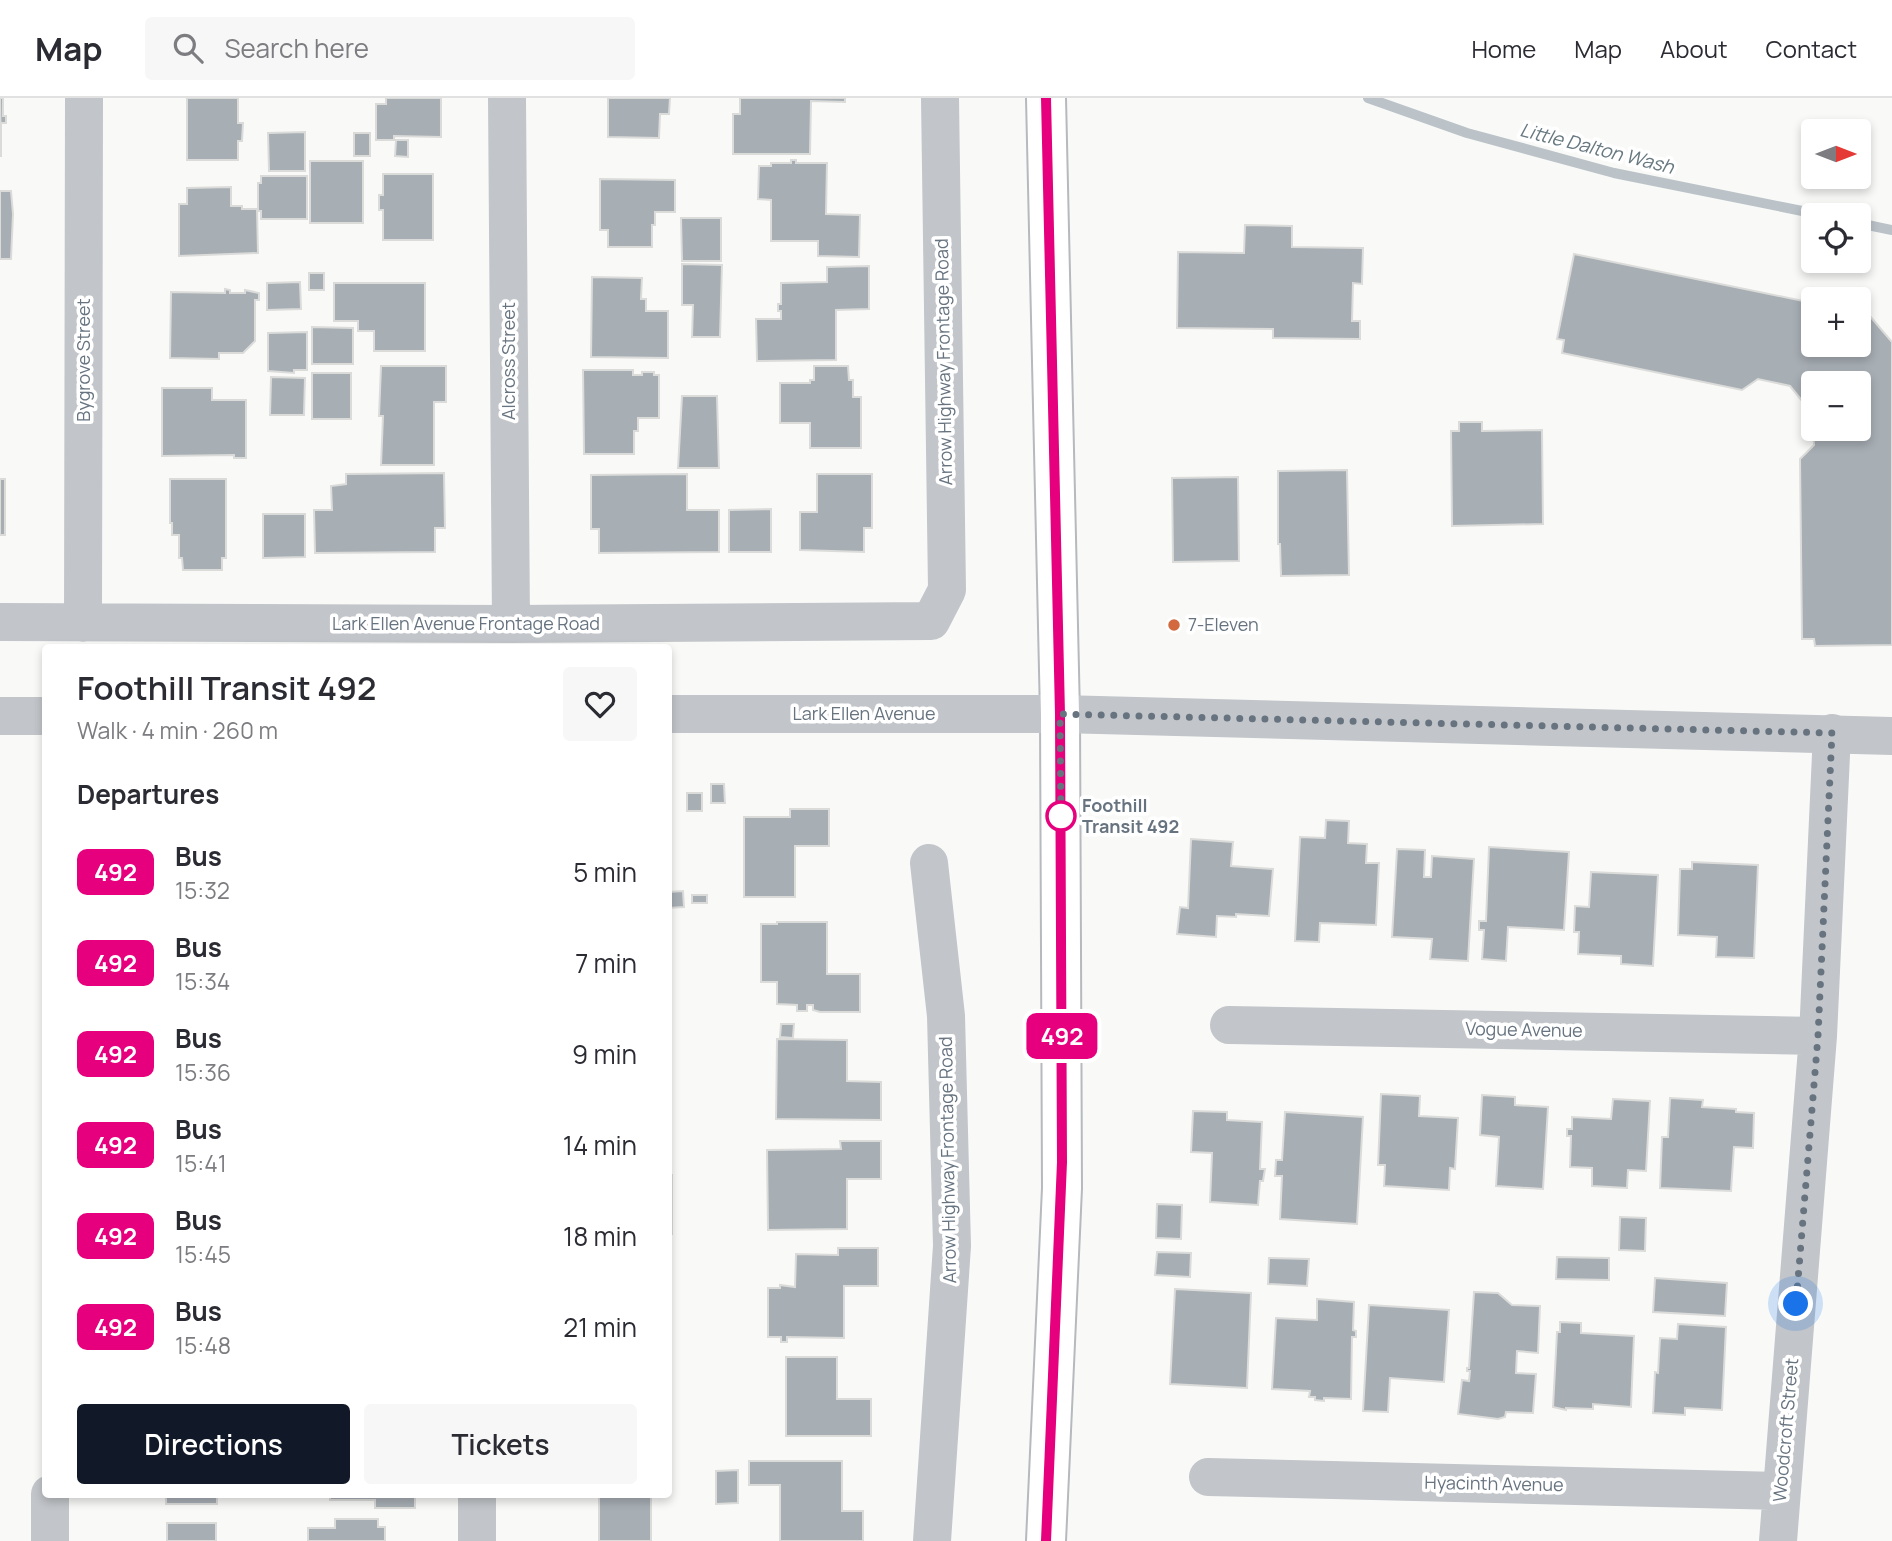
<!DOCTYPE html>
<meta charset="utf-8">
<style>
:root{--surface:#fff;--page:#f7f7f7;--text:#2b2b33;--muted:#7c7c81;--line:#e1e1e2;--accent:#111827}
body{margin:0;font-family:Manrope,sans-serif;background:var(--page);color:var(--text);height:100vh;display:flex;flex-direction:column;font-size:26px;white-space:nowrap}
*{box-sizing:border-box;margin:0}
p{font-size:23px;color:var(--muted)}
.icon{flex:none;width:38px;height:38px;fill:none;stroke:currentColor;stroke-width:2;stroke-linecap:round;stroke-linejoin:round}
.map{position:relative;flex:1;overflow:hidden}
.details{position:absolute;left:42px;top:546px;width:630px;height:854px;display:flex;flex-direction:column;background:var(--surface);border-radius:7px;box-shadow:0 4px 10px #0003}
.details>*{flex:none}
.badge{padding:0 14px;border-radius:10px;font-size:24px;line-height:46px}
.needle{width:46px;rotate:90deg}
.fabs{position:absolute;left:1801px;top:21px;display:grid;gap:14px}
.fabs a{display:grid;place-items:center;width:70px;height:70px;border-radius:7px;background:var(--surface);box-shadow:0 4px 10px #0003;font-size:35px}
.you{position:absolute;width:35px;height:35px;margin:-18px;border:5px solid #fff;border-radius:50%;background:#1a73e8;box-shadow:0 0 0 10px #1a73e833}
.map>.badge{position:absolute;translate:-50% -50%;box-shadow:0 0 0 4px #fff}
h2{padding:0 35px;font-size:26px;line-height:63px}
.round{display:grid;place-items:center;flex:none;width:74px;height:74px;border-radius:7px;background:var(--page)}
.headline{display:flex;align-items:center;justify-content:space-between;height:119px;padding:0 35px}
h1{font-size:33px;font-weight:600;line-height:52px}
.action{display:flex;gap:14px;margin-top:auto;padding:14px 35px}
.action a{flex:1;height:80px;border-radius:7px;background:var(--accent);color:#fff;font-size:28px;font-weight:600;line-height:80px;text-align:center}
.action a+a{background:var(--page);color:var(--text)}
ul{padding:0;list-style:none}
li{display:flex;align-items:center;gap:21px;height:91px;padding:0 35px}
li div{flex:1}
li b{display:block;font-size:26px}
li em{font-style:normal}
li .badge{min-width:77px;font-weight:700;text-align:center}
header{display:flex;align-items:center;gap:42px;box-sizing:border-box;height:98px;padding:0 35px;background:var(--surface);border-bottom:2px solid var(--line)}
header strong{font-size:33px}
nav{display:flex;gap:38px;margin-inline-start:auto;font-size:24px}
.search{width:490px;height:63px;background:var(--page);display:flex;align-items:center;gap:18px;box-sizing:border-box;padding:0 24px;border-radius:7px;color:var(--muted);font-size:26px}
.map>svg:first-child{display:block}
</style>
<header>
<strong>Map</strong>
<div class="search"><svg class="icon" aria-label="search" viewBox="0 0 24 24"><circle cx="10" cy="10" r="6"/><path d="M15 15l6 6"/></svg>Search here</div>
<nav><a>Home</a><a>Map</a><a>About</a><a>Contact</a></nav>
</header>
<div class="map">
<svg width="1892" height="1443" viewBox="0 0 1892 1443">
<rect width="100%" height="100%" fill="#f9faf8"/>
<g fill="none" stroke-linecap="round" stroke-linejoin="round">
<path stroke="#bbc3c8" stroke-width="10" d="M 1368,0 L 1467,35 L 1614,75 L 1822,117
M 1858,125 L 1892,132"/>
</g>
<path fill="#a7aeb4" stroke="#dbdcda" stroke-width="2" fill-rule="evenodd" d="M 0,0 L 3,0 L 3,18 L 6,18 L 6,25 L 1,25 L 1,59 Z
M 187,0 L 238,0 L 238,25 L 243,25 L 242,43 L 238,43 L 238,62 L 187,62 Z
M 386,0 L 441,0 L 441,39 L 394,38 L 394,42 L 376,42 L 376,6 L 386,6 Z
M 608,0 L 670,0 L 669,16 L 660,16 L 659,40 L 608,39 Z
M 740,0 L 845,0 L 845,4 L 811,3 L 810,56 L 733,56 L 733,16 L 740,16 Z
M 305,34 L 305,73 L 269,73 L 268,35 Z
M 354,35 L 370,35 L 370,58 L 354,58 Z
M 396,42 L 408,42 L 408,59 L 395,58 Z
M 791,62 L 796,62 L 796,65 L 827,65 L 826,116 L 860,117 L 859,159 L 818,158 L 818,143 L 771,143 L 771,102 L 758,101 L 759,68 L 771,68 L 771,65 L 791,65 Z
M 310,63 L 363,63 L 363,125 L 310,125 Z
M 383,76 L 433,76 L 433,142 L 383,142 L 383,112 L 379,112 L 379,97 L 383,97 Z
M 261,78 L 307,78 L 307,121 L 261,121 L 261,113 L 258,113 L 258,85 L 261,85 Z
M 600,81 L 675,82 L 675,114 L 655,114 L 655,127 L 652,127 L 652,149 L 608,149 L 608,132 L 600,132 Z
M 231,89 L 231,108 L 242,108 L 242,111 L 257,111 L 258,155 L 179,158 L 179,106 L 187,106 L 187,90 Z
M 0,93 L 11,93 L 13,116 L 11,161 L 0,161 Z
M 681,120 L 721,120 L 721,163 L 682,163 Z
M 1245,127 L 1292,128 L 1292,149 L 1363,150 L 1362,186 L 1353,185 L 1352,223 L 1360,223 L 1360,241 L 1273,240 L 1273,231 L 1177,230 L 1178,154 L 1244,155 Z
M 1574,156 L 1813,205 L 1813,247 L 1858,247 L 1858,214 L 1869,217 L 1892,244 L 1892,547 L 1815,548 L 1814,541 L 1802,541 L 1800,361 L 1814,347 L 1812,315 L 1790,288 L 1758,281 L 1742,292 L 1562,255 L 1564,242 L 1557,241 ZM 1813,285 L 1858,285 L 1858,331 L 1813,331 Z
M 682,166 L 722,167 L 720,239 L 692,239 L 693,207 L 682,207 Z
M 869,168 L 869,211 L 836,212 L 836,262 L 757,263 L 756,221 L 781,221 L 781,213 L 778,213 L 778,206 L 781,206 L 781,185 L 827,184 L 827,169 Z
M 309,175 L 324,175 L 324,192 L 309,192 Z
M 592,179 L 642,180 L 641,201 L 646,201 L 646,213 L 668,213 L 668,260 L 591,259 Z
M 300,184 L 301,211 L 267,212 L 267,185 Z
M 334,185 L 425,185 L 425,253 L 374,253 L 374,233 L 358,233 L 358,223 L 334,223 Z
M 225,191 L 230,192 L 230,195 L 245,195 L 245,192 L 259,195 L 259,202 L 255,202 L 255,243 L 243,255 L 219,255 L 219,261 L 170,260 L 171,194 L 225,195 Z
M 312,229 L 353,230 L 353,266 L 312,266 Z
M 307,234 L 307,272 L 294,272 L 294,275 L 268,273 L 268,235 Z
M 381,268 L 446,268 L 446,304 L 434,304 L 434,367 L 381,367 L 383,318 L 379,318 Z
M 814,268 L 848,268 L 849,282 L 853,282 L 853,299 L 861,299 L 861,350 L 810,350 L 810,325 L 780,325 L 780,285 L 810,285 L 810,282 L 814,282 Z
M 583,272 L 633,272 L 633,277 L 642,277 L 642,274 L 654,274 L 654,277 L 659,277 L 659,320 L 638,320 L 638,333 L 634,333 L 634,356 L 584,356 Z
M 312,275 L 351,275 L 351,321 L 312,321 Z
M 271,279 L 305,280 L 304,317 L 270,317 Z
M 162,290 L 212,290 L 212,302 L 246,302 L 246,360 L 234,360 L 234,357 L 162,358 Z
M 682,298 L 717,298 L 719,370 L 678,370 Z
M 1459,324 L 1482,324 L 1482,333 L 1542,332 L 1543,426 L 1452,428 L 1451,333 L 1459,333 Z
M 1347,372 L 1349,477 L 1281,478 L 1280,446 L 1278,446 L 1278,373 Z
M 444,375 L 445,430 L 435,430 L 435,454 L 315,455 L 314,412 L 332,412 L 331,388 L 346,386 L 346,376 Z
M 687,376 L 687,412 L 719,412 L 719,454 L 599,455 L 599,431 L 591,431 L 591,377 Z
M 817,376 L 872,376 L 872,430 L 864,430 L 864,454 L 800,452 L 800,414 L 817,414 Z
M 1238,379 L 1239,463 L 1173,464 L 1172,380 Z
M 0,381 L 5,381 L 5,437 L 0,437 Z
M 170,381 L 226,381 L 226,460 L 222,460 L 222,472 L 183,472 L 182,460 L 179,460 L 179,437 L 172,437 L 172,425 L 170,425 Z
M 771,411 L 771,454 L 729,454 L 729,412 Z
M 263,416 L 305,416 L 305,459 L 263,460 Z
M 711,686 L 724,686 L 725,705 L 711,705 Z
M 687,695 L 702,695 L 702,713 L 687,713 Z
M 790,711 L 829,711 L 829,748 L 795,748 L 795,799 L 744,799 L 744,719 L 790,719 Z
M 668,712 L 670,712 L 671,791 L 668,791 Z
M 1326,722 L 1349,723 L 1348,745 L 1367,746 L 1366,765 L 1379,765 L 1376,827 L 1320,825 L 1319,844 L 1295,843 L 1300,739 L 1325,740 Z
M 1191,741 L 1233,744 L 1231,768 L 1273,771 L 1269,818 L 1236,816 L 1236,819 L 1217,818 L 1216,839 L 1177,836 L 1180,809 L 1188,810 Z
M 1489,749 L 1569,754 L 1564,832 L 1508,829 L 1506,863 L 1482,861 L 1484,832 L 1479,832 L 1479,823 L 1486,823 Z
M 1397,751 L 1425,752 L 1424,779 L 1431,779 L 1432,758 L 1474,761 L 1468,863 L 1430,861 L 1432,841 L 1392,839 Z
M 1692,764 L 1758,767 L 1754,860 L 1716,859 L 1717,839 L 1678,837 L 1680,771 L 1692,771 Z
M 1591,774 L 1658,777 L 1653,868 L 1621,866 L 1621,858 L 1578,856 L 1579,834 L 1574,834 L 1575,808 L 1589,809 Z
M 683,793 L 684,809 L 668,810 L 668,794 Z
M 692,797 L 707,797 L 707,805 L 692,805 Z
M 777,824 L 827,824 L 827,876 L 860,876 L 860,914 L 820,914 L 813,912 L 813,907 L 807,907 L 807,913 L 797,913 L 797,907 L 777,906 L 777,884 L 761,884 L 761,826 L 777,826 Z
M 668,849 L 671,849 L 671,905 L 668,905 Z
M 781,926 L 794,926 L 793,940 L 780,939 Z
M 777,941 L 847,942 L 847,983 L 881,984 L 881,1022 L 776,1021 Z
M 1381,996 L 1420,998 L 1419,1018 L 1458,1020 L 1455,1071 L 1450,1070 L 1449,1092 L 1384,1088 L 1385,1067 L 1378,1067 Z
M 1482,997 L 1515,999 L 1515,1007 L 1548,1009 L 1543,1091 L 1496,1088 L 1499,1039 L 1480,1037 Z
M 1670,1000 L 1703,1002 L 1702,1009 L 1736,1011 L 1736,1014 L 1754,1015 L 1753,1050 L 1734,1049 L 1731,1093 L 1660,1090 L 1662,1039 L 1668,1039 Z
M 1613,1001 L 1650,1003 L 1646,1073 L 1628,1072 L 1627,1090 L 1592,1088 L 1592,1070 L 1570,1069 L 1571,1038 L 1567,1038 L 1567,1031 L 1572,1031 L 1572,1019 L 1611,1021 Z
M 1193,1013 L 1227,1014 L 1227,1022 L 1262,1024 L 1260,1071 L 1265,1071 L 1263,1083 L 1260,1083 L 1258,1107 L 1210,1104 L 1212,1055 L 1191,1054 Z
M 1285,1014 L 1363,1019 L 1357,1126 L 1280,1121 L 1282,1078 L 1275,1078 L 1276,1062 L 1282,1062 Z
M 840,1043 L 881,1043 L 881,1081 L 847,1081 L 847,1131 L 768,1132 L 767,1052 L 841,1051 Z
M 668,1077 L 672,1077 L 672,1136 L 668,1136 Z
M 1157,1106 L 1182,1107 L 1181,1141 L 1156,1140 Z
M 1620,1119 L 1646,1120 L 1645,1153 L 1619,1152 Z
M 838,1150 L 878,1150 L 878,1188 L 844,1188 L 844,1240 L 787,1239 L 787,1244 L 781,1244 L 781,1239 L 768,1239 L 768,1190 L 780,1190 L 780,1187 L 795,1189 L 796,1156 L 838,1157 Z
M 1157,1154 L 1191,1155 L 1190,1179 L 1155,1177 Z
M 1557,1159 L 1609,1160 L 1609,1182 L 1556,1181 Z
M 1269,1160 L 1309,1161 L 1307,1188 L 1268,1186 Z
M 1655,1180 L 1727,1185 L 1725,1218 L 1653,1214 Z
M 1175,1191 L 1251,1195 L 1247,1290 L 1170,1286 Z
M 1474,1194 L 1498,1195 L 1512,1207 L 1540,1208 L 1538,1255 L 1517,1253 L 1516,1275 L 1536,1276 L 1533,1315 L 1506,1314 L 1505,1319 L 1498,1321 L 1458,1316 L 1462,1282 L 1469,1283 L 1470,1273 L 1467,1273 L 1467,1270 L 1469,1270 Z
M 1317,1201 L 1354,1204 L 1353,1232 L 1356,1233 L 1356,1239 L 1352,1239 L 1351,1301 L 1324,1300 L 1324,1303 L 1315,1302 L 1315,1299 L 1309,1299 L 1310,1293 L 1272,1291 L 1276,1220 L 1317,1222 Z
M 1369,1207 L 1449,1212 L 1444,1284 L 1390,1280 L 1388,1314 L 1363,1313 Z
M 1560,1224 L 1581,1225 L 1581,1235 L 1634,1238 L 1631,1309 L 1593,1306 L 1593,1311 L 1566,1310 L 1566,1312 L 1553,1309 L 1557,1234 L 1560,1234 Z
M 1678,1226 L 1726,1229 L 1722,1312 L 1685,1310 L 1685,1317 L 1653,1315 L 1655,1274 L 1658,1275 L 1660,1240 L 1677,1241 Z
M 786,1259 L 837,1259 L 837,1301 L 871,1301 L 871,1338 L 786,1338 Z
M 749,1363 L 842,1363 L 842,1413 L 863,1413 L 863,1443 L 780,1443 L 780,1387 L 749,1387 Z
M 738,1372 L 738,1405 L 716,1406 L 716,1373 Z
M 166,1396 L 217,1396 L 217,1406 L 166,1406 Z
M 330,1396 L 415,1396 L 415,1410 L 375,1410 L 375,1402 L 330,1402 Z
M 599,1396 L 651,1396 L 651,1443 L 599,1443 Z
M 335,1421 L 378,1421 L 378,1429 L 385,1429 L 385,1443 L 308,1443 L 308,1430 L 335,1430 Z
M 167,1425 L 216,1425 L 216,1443 L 167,1443 Z"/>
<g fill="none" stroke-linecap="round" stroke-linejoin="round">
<defs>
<path id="primary" d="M 1046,0 L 1060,616 L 1062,1090 L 1046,1443"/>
</defs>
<use href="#primary" stroke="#b6b9bd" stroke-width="42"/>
<path stroke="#c2c5c9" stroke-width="38" d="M 507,0 L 511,526
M 0,524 L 511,526 L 931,523 L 947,492 L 940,0
M 83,525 L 84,0
M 929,765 L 946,918 L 952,1148 L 932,1443
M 1229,927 L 1818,938
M 1208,1379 L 1780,1393
M 50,1396 L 50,1443
M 477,1443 L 477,1396
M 1778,1443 L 1818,938 L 1832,635"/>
<path stroke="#c2c5c9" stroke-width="38" d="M 668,616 L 1060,616 L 1892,638
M 0,618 L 46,618"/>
<use href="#primary" stroke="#fff" stroke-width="38"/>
</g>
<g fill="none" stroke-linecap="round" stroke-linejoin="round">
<defs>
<path id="line" d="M 1046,0 L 1060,616 L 1062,1064 L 1046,1443"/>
</defs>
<use href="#line" stroke="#fff" stroke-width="16"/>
<use href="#line" stroke="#e6007e" stroke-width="10"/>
<path stroke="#677480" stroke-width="7" stroke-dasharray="0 12.6" d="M 1061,718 L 1061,722 L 1060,616 L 1832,635 L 1818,938 L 1796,1206"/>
</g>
<circle fill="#d2693f" stroke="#fff" stroke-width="2.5" cx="1174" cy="527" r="7"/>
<circle fill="#fff" stroke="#e6007e" stroke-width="3.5" cx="1061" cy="718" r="14"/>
<g text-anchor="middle" stroke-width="7" stroke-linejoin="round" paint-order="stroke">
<g font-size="18" fill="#677480" stroke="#fff">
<text transform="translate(84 262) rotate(-90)" y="6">Bygrove Street</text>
<text transform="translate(509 263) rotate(-90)" y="6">Alcross Street</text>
<text transform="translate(944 264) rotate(-91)" y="6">Arrow Highway Frontage Road</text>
<text x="466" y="532">Lark Ellen Avenue Frontage Road</text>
<text x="864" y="622">Lark Ellen Avenue</text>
<text transform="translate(1524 932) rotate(1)" y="6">Vogue Avenue</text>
<text transform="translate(948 1062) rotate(-91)" y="6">Arrow Highway Frontage Road</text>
<text transform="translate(1786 1332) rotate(-85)" y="6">Woodcroft Street</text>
<text transform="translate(1494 1386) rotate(1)" y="6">Hyacinth Avenue</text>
</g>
<g font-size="18" fill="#677480" stroke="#fff" text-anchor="start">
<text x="1188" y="533">7-Eleven</text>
</g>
<g font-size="18" font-weight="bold" fill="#677480" stroke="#fff" text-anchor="start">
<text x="1082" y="714">Foothill<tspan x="1082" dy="21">Transit 492</tspan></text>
</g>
<g font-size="19" font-style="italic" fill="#677880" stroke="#fff">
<text transform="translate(1597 50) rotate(14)" y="7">Little Dalton Wash</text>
</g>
</g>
</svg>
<div class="fabs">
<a><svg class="needle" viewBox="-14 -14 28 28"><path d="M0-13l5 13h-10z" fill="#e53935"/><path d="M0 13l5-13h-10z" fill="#7c7c81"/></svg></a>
<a><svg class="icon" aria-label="locate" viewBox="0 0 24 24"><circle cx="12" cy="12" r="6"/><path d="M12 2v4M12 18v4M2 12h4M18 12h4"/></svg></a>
<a>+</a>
<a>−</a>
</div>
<div class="you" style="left:1796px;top:1206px"></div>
<b class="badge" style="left:1062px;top:938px;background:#e6007e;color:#fff">492</b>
<section class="details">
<div class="headline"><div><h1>Foothill Transit 492</h1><p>Walk · 4 min · 260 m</p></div><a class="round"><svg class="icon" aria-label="heart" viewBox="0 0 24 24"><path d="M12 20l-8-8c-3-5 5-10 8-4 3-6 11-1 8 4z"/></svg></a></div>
<h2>Departures</h2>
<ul>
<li><span class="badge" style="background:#e6007e;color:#fff">492</span><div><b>Bus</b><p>15:32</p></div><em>5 min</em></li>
<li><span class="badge" style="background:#e6007e;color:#fff">492</span><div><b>Bus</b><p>15:34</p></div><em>7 min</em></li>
<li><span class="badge" style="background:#e6007e;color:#fff">492</span><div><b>Bus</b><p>15:36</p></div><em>9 min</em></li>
<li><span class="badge" style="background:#e6007e;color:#fff">492</span><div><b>Bus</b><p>15:41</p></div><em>14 min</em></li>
<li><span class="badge" style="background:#e6007e;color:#fff">492</span><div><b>Bus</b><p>15:45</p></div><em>18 min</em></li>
<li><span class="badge" style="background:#e6007e;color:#fff">492</span><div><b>Bus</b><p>15:48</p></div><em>21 min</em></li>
</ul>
<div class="action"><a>Directions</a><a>Tickets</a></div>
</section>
</div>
